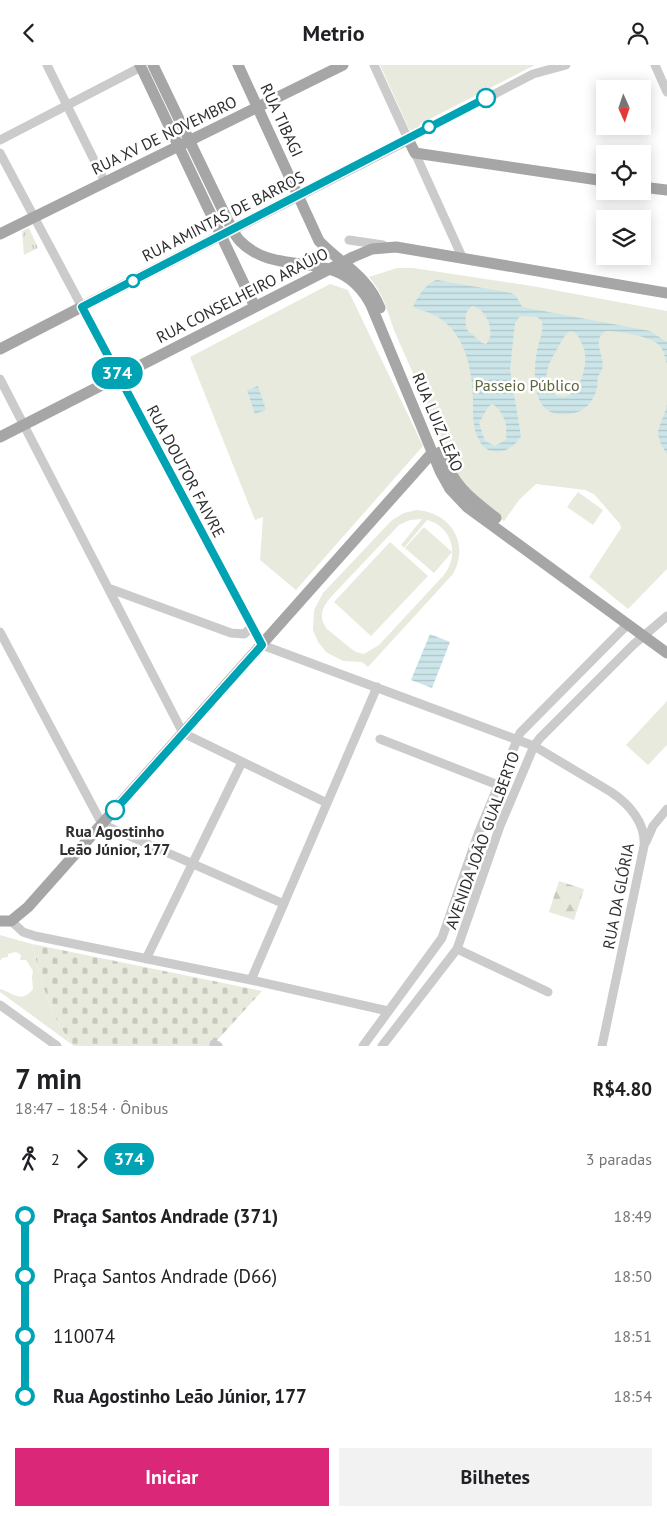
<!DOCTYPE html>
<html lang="pt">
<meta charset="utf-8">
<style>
:root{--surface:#fff;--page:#f2f2f2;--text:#202124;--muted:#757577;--accent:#db2777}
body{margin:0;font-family:"PT Sans",sans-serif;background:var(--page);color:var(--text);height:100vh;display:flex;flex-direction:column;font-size:19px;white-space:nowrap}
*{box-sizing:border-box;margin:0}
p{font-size:16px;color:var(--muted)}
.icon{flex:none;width:28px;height:28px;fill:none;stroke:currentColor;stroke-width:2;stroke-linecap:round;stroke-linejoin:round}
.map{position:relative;height:981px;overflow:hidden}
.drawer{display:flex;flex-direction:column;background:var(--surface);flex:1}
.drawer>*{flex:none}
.badge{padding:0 10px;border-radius:16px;font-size:18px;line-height:32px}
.needle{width:32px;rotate:177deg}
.tools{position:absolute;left:596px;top:15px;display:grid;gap:10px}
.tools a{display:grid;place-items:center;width:55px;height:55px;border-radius:0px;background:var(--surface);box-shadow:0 2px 12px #0003;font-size:25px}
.map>.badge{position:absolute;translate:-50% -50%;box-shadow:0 0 0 2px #fff}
.legs{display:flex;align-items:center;gap:8px;height:55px;padding:0 15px;font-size:16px}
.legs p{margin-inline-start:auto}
.headline{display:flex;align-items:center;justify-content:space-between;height:85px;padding:0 15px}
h1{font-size:28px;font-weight:600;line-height:38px}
.cta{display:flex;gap:10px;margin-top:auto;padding:10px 15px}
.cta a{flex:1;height:58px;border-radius:0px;background:var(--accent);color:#fff;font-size:20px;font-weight:600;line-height:58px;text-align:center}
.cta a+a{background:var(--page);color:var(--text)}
ul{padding:0 15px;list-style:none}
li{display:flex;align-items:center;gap:18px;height:60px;font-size:19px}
li i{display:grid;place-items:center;width:8px;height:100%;margin:0 6px;background:currentColor}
li i::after{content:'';width:12px;height:12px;margin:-6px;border:4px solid;border-radius:50%;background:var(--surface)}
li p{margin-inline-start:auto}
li:first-child i{background:linear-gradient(#0000 50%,currentColor 0)}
li:last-child i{background:linear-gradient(currentColor 50%,#0000 0)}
header{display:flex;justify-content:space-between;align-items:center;height:65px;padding:0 15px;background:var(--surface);font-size:22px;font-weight:600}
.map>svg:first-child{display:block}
</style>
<header><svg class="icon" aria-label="back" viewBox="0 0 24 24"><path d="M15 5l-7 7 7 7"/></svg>Metrio<svg class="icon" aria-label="person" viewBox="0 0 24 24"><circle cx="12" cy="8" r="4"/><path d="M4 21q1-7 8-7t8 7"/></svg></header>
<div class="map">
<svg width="667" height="981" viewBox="0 0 667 981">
<defs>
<pattern id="grass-tufts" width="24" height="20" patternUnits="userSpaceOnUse" patternTransform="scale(1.25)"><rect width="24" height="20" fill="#e8eadd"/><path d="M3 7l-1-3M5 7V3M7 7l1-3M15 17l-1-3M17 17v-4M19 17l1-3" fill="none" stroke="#c7c9be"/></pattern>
<pattern id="forest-firs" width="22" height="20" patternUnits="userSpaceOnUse" patternTransform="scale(1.25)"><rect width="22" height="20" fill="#e8eadd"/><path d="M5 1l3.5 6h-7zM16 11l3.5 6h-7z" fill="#c7c9be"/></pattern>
<pattern id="cemetery-stones" width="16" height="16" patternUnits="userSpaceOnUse" patternTransform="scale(1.25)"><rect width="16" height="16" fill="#e8eadd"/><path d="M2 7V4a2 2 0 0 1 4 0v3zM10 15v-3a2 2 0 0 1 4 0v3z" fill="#c7c9be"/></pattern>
<pattern id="water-rules" width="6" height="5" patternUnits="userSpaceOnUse" patternTransform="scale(1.25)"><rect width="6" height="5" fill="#cbe5e9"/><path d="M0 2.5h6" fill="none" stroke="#afc5c8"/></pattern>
</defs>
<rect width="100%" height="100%" fill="#fff"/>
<path fill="url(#grass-tufts)" d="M 29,163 L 38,183 L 24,190 L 22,166 Z"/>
<path fill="url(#forest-firs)" d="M 559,816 L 584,824 L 574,855 L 549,847 Z"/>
<path fill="url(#cemetery-stones)" d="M 32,879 L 262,926 L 212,981 L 74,981 C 48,950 42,917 32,879 Z"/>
<path fill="#e8eadd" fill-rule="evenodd" d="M 380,0 L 535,0 L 420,59 L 419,63 L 412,66 L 409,64 Z
M 397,203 L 413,203 L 532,221 L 667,246 L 667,504 L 628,544 L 589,512 L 621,463 L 620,459 L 594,429 L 585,425 L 536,419 L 519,435 L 504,456 C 493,448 481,441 473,432 C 446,402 436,361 422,324 L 419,322 C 411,303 402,284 394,265 C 387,245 383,228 369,212 Z
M 330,219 L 348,225 L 423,381 L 296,525 L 260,495 L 263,452 L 255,455 L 190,292 Z
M 578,427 L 603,445 L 593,460 L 567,442 Z
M 416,445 C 451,447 470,479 453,509 L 368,602 L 362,597 L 343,596 L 326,587 L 318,577 L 313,565 L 314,545 L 323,528 L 392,455 L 404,448 ZM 422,454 L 401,480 L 404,483 L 427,455 C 453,462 460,491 443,511 L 379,580 L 364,589 L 356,587 L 349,582 L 327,564 C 318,552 322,543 330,533 L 399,460 L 410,455 Z
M 424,462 L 452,487 L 434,508 L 405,483 Z
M 390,477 L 428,511 L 371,571 L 334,537 Z
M 667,636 L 667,680 L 648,700 L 626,680 Z
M 0,870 L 32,879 C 42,917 48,950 74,981 L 0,927 L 0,924 C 14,928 21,939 33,924 L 32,912 L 33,906 L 26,895 L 20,895 L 21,890 L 16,887 L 8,889 L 8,892 L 2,893 L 0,896 Z"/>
<path fill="url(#water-rules)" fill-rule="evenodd" d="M 437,215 L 511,228 L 516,231 L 522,242 L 650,266 L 667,277 L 667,299 C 665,293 664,285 659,280 C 650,271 618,266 606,266 C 590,275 606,292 602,305 C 601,307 599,309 598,312 C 597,315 598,319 597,323 C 593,338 584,348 568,349 C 560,350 552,349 546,344 C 532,332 534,302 537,286 C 539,275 544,266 542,256 L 537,252 L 520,251 L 515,258 L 510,305 L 521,371 C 512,388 488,394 479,375 C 472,362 473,348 473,333 C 472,305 466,272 441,254 C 433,248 423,246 413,242 C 418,231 426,218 437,215 ZM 472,241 C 486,243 497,268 486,279 L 482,278 L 467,265 C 465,257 464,246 472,241 ZM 571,266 C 579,269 581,276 584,284 C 588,297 582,326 567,331 C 553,336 544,318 547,307 C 549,295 558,283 564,272 L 567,268 ZM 492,339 C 498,341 506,354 506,361 C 507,366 505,368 507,374 L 495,381 L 485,376 L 479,358 L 488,342 Z
M 258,321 L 266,345 L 255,349 L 247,325 Z
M 667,339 L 667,389 C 650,364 662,363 667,339 Z
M 430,569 L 450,577 L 432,623 L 411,615 Z"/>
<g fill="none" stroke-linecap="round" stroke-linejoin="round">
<path stroke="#cbcbcb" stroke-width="9" d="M 47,0 L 105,117
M 374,0 L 408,74 L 533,9 L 566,0
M 655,0 L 667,27
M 0,75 L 141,2
M 0,88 L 262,580 L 534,681 L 611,727 C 629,739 646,758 644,781 L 602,981
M 415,88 L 463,194
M 349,175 L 383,180
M 0,314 L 183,668 L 327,738
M 108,523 L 231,568 L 244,569 L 252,562
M 0,567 L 102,759 L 284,839
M 380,674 L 498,720
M 646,777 L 653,761 L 667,744
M 11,856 L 23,867 L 35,871 L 251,915 L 388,946
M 457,884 L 548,927
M 146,894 L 242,697
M 251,915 L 377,622
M 0,940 L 57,981
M 214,979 L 218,981
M 363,981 L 442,873 L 478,769 L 520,668 L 628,559
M 382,981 L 457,884 L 500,761 L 534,681 L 540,673 L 633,580 L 667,551"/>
<path stroke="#a6a6a6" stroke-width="11" d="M 140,0 L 255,242
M 153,0 L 228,156 C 232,163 235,171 240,176 C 279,216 339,178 371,240 L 440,406 L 450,424 L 467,442 L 667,588
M 238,0 L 319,176 C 342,200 367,210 380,243
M 642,122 L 667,125
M 0,169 L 343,0
M 0,284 L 408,74 L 415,88 L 605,116
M 0,372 L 353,192 L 372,184 L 396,182 L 667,228
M 440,387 C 455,421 467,431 496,453
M 0,856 L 11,856 L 28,842 L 432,388"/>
</g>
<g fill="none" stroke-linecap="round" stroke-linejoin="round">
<defs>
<path id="line-1" d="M 115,745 L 262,580 L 82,242 L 486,33"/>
</defs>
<use href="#line-1" stroke="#fff" stroke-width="11"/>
<use href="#line-1" stroke="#00a3b4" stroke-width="8"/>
</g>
<g fill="#fff" stroke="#00a3b4" stroke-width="2.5">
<circle cx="486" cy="33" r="9"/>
<circle cx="429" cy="62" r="6"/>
<circle cx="133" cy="216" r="6"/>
<circle cx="115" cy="745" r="9"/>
</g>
<g text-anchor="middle" stroke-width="5" stroke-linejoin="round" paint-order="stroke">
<g font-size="16" fill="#2e2e2e" stroke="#fff">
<text transform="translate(282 55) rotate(65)" y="6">RUA TIBAGI</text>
<text transform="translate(164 70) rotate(-26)" y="6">RUA XV DE NOVEMBRO</text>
<text transform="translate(223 151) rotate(-27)" y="6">RUA AMINTAS DE BARROS</text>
<text transform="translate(242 230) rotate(-27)" y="6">RUA CONSELHEIRO ARAÚJO</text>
<text transform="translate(438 357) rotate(67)" y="6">RUA LUIZ LEÃO</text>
<text transform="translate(186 406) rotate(62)" y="6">RUA DOUTOR FAIVRE</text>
<text transform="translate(482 775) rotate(-70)" y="6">AVENIDA JOÃO GUALBERTO</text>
<text transform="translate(618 831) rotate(-79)" y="6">RUA DA GLÓRIA</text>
</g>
<g font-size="16" fill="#5b6640" stroke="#fff">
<text x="527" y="326">Passeio Público</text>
</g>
<g font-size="16" font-weight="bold" fill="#2e2e2e" stroke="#fff">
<text x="115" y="772">Rua Agostinho<tspan x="115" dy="18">Leão Júnior, 177</tspan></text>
</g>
</g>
</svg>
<div class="tools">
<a><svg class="needle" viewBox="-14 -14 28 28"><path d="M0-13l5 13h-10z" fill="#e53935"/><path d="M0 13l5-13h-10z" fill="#757577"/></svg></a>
<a><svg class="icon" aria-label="locate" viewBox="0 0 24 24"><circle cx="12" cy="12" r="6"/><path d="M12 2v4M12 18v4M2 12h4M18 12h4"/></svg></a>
<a><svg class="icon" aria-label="layers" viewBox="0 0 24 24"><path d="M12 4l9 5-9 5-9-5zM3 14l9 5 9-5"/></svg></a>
</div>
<b class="badge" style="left:117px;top:308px;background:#00a3b4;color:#fff">374</b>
</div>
<section class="drawer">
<div class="headline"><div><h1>7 min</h1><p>18:47 – 18:54 · Ônibus</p></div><b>R$4.80</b></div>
<div class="legs"><svg class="icon" aria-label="walk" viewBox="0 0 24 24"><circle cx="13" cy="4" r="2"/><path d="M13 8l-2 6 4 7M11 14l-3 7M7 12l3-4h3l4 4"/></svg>2<svg class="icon" aria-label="forward" viewBox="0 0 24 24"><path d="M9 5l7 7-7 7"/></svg><b class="badge" style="background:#00a3b4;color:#fff">374</b><p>3 paradas</p></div>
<ul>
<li><i style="color:#00a3b4"></i><b>Praça Santos Andrade (371)</b><p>18:49</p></li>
<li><i style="color:#00a3b4"></i><span>Praça Santos Andrade (D66)</span><p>18:50</p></li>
<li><i style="color:#00a3b4"></i><span>110074</span><p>18:51</p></li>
<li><i style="color:#00a3b4"></i><b>Rua Agostinho Leão Júnior, 177</b><p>18:54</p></li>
</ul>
<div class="cta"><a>Iniciar</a><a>Bilhetes</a></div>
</section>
